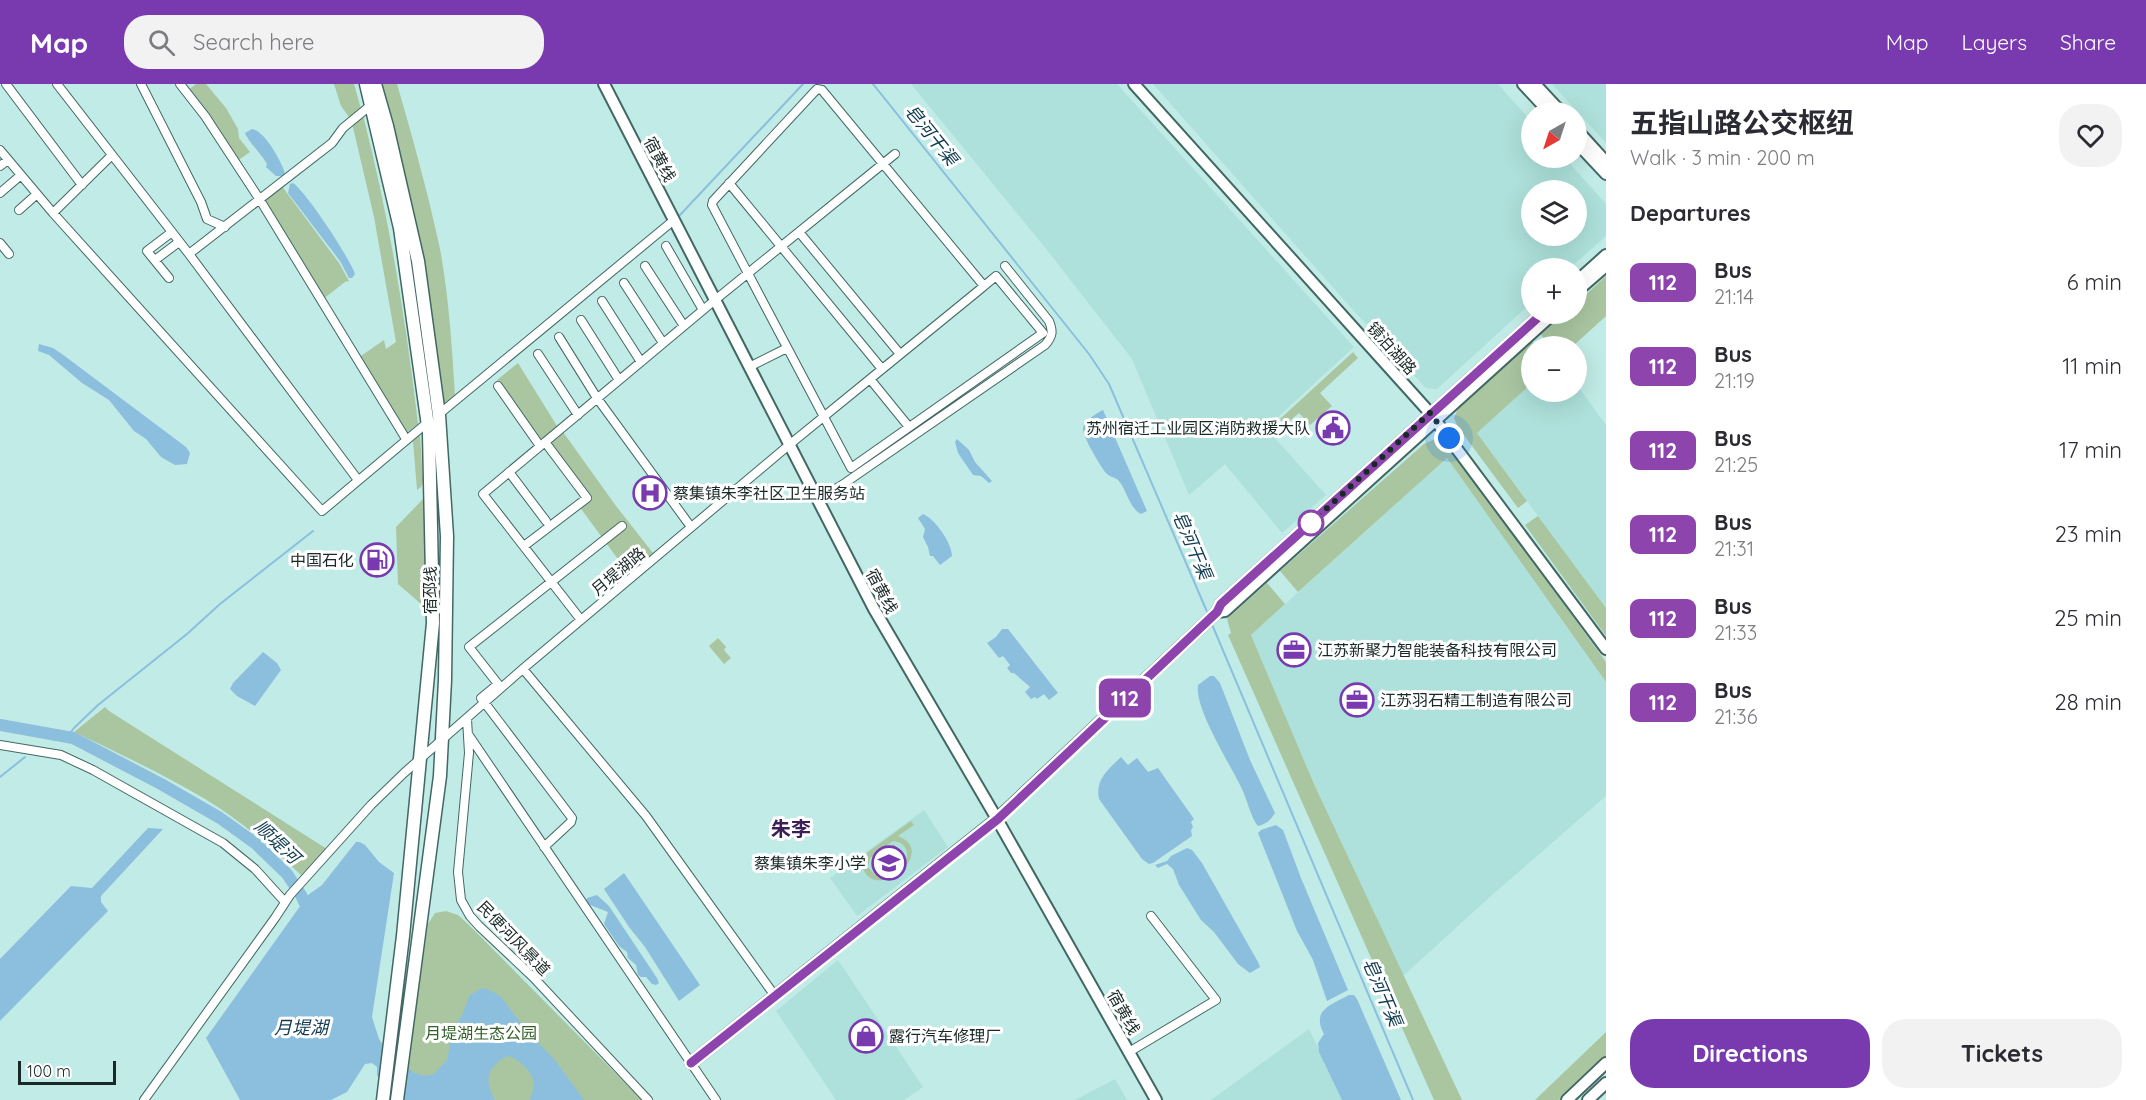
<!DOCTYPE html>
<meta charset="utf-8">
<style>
:root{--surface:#fff;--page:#f2f2f3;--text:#2b2b33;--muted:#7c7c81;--accent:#793aaf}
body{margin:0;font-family:Quicksand,"Noto Sans SC",sans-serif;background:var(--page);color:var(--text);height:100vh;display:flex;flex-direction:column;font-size:22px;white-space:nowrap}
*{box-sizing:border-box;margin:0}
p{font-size:20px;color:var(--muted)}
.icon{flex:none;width:33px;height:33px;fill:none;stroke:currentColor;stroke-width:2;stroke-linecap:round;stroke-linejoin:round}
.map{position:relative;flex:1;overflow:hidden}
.side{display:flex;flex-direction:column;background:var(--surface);width:540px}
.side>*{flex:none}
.badge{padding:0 12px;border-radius:9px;font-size:21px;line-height:39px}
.needle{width:39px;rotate:219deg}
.fabs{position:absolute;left:1521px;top:18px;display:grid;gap:12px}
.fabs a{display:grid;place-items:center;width:66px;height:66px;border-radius:50%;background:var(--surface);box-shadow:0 6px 24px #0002;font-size:30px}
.scale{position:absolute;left:18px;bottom:15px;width:98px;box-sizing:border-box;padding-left:6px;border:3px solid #192927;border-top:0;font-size:16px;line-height:21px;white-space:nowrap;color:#192927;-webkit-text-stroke:4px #fff;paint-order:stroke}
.you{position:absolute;width:30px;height:30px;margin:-15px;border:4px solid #fff;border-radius:50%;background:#1a73e8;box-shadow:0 0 0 9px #1a73e833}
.map>.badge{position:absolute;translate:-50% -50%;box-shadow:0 0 0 3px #fff}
h2{padding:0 24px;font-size:22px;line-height:54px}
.round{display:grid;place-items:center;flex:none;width:63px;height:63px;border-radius:24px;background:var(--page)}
.headline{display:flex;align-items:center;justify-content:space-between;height:102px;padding:0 24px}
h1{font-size:28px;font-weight:700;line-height:45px}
.cta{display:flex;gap:12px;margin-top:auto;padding:12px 24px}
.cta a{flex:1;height:69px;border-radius:24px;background:var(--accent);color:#fff;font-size:24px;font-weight:700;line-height:69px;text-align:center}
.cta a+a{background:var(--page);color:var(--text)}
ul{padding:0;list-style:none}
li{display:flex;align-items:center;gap:18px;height:84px;padding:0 24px}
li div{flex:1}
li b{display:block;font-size:22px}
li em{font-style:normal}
li .badge{min-width:66px;font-weight:700;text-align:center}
header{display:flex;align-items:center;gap:36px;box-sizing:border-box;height:84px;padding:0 30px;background:var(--accent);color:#fff}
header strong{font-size:28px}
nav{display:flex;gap:33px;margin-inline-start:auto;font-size:21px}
.search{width:420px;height:54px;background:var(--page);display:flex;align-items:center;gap:15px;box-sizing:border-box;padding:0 21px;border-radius:24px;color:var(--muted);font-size:22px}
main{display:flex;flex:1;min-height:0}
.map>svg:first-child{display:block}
</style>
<header>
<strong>Map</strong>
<div class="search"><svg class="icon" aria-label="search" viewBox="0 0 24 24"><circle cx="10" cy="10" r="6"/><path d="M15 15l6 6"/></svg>Search here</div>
<nav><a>Map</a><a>Layers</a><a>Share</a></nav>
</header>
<main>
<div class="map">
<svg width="1606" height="1016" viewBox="0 0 1606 1016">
<rect width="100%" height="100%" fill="#c1ebe6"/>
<path fill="#aee1db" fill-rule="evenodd" d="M 911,0 L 1117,0 L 1354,263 L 1266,344 L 1326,411 L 1282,449 L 1225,380 L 1189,411 L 1132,275 L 1047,166 Z
M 1153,0 L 1498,0 L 1531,37 L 1532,74 L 1565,74 L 1606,120 L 1606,152 L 1570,184 L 1532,184 L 1531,219 L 1437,305 L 1426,304 L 1353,226 ZM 1532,106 L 1576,106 L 1576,152 L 1532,152 Z
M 1552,0 L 1606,0 L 1606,59 Z
M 1531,300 L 1532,308 L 1576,308 L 1577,301 L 1606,341 L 1606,524 L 1477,349 Z
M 1447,374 L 1606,598 L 1606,712 L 1492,811 L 1403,892 L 1314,700 L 1251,551 Z
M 924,726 L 948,763 L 857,832 L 830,794 Z
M 838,876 L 923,1003 L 904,1016 L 836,1016 L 776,927 Z
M 1309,945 L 1343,1016 L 1211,1016 Z
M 1115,995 L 1127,1016 L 1075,1016 Z"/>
<path fill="#a9c6a1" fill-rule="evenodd" d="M 196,0 L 206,0 L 226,24 L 238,45 L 239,54 L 250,68 L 237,77 L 187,7 Z
M 334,0 L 354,0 L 361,25 L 349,33 L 341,22 Z
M 381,0 L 397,0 C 413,55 428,109 440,165 C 449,214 452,263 455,312 L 442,322 C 435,245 423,169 406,94 C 399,62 389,31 381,0 Z
M 363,31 C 389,133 406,236 418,340 L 405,350 L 358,274 L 384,256 L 386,265 L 396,258 L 374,133 L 352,39 Z
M 281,101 L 339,179 L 349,197 L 345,198 L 322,216 L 262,116 Z
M 1606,192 L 1606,232 L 1573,262 L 1548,262 L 1541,250 L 1564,230 L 1576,230 L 1577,219 Z
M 1532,258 L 1537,262 L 1532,262 L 1531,300 L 1477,349 L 1527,417 L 1518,424 L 1458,343 L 1454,334 L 1459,322 L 1528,259 Z
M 1353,268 L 1358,274 L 1320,309 L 1332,322 L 1310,341 L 1299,329 L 1285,341 L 1280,335 Z
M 518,279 L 557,342 L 540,356 L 497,296 Z
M 563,348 L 616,422 L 653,469 L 626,492 L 618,481 L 620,478 L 579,422 L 589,414 L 549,358 Z
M 420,350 L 423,398 L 421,403 L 417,406 L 413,357 L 414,354 Z
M 1437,354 L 1442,355 L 1449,362 L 1606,578 L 1606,598 L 1447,374 L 1298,508 L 1280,487 L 1424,360 Z
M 424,414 L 428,526 L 398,500 L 396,443 Z
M 1538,432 L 1606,524 L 1606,552 L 1525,441 Z
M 1267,499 L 1285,520 L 1251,551 L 1314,700 L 1462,1016 L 1434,1016 L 1228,551 L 1231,549 L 1227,535 Z
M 718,554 L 726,563 L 724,566 L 731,574 L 724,580 L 709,562 Z
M 105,623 L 109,627 L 327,765 L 301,791 C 271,763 240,736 205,715 C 163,690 118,669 74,648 Z
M 911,737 L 914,741 L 898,752 C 942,769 867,825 862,778 L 857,782 L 854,778 ZM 893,757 C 903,758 908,764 907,774 L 884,791 L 875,791 L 868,783 L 870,774 Z
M 894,760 L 903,773 L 881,789 L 872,776 Z
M 446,827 L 458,831 L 469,841 L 642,1016 L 403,1016 L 428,840 L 435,829 Z
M 1606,948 L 1606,972 L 1559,1016 L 1535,1016 Z"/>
<path fill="#8cbfdd" d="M 252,45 C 265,47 281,77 285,89 L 284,92 L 276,92 L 266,83 L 267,80 C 262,71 248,57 245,49 Z
M 293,99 C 307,109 349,173 355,190 L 352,194 L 349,194 L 340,177 L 288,109 L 290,100 Z
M 39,260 L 53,264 L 62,270 L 186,363 L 190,369 L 187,380 L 175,381 L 161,373 L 146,355 L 134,347 L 109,316 L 82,299 L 49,271 L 38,267 Z
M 1103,326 L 1147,427 L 1141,430 C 1129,424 1127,406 1118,396 C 1115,393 1109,393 1106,389 C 1101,383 1082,352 1083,344 C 1084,337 1097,329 1103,326 Z
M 957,355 L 969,366 L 975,378 L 992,397 L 989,399 L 981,392 L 973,391 L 958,369 L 955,358 Z
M 923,430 C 935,435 952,459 952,472 L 940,481 L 933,472 L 930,472 L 928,463 L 923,453 L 925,445 L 918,434 Z
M 1002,545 L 1008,545 L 1058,609 L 1049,616 L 1044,610 L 1037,615 L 1035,613 L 1031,615 L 1025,608 L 1030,603 L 1014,589 L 1011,589 L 1007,584 L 1010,581 L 1003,572 L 999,574 L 987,559 L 996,553 Z
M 263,568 L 277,579 L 281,586 L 255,622 L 237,612 L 230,605 L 233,599 Z
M 1210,592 L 1214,592 L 1220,599 L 1250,676 L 1275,729 C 1271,736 1266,740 1258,742 L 1255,738 C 1249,727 1247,715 1241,703 C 1230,680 1194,624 1198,601 Z
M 1121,673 L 1128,681 L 1137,674 L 1148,688 L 1158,684 L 1194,735 L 1191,738 L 1193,743 L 1191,746 L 1192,752 L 1153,779 L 1149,780 L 1142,775 L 1099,715 C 1095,695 1108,686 1121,673 Z
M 1276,741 L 1283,746 L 1301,794 L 1348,906 L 1327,917 L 1313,876 L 1297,847 L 1260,754 L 1258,749 L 1261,746 Z
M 148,744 L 163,745 L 101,812 L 101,818 L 108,827 L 0,937 L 0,875 L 71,802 L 92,804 Z
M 356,758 L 360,758 L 365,761 L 379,778 L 394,789 L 372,933 L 379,955 L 385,964 L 414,989 L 426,992 L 434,990 L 447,976 L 453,945 L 462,931 L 470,911 L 482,904 L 492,907 L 501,913 L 527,947 L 555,976 L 584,1016 L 530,1016 C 531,1011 534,1006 534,1001 C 534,989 520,976 509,972 C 496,976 486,988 489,1002 C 490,1007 493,1012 495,1016 L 391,1016 L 377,991 L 377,983 L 372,979 L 365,980 L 347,1008 L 331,1016 L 240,1016 L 206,954 L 308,811 L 322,801 Z
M 1187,764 L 1192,766 L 1202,779 L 1258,878 L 1260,883 L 1250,889 L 1238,880 L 1214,848 L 1201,836 L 1179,801 L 1173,785 L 1167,780 L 1158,784 L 1155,781 L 1167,777 L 1171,772 Z
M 624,789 L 700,901 L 679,917 L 645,863 L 629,843 L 604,805 Z
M 597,811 L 609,822 L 657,894 L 659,899 L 656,901 L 652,900 L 646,893 L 641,893 L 638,891 L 636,881 L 628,874 L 627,868 L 619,862 L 604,840 L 608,828 L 590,821 L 586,817 L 587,814 Z
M 1349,911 L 1354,911 L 1357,915 L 1401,1016 L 1342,1016 L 1319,968 L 1318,959 L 1324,950 C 1311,926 1331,921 1349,911 Z"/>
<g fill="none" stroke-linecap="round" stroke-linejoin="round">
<path stroke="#8cbfdd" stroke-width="2" d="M 873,0 L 1089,270 L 1109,300 L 1208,530
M 680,131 L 803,0
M 1211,538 L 1413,1016
M 67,653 L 74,644 L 98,621 L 187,550 L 220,520 L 313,447
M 0,693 L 25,673"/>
<path stroke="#8cbfdd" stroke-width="12" d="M 0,641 L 73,654 L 161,700 L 220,734 L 256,760 L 287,790 L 301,811 L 311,832"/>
<defs>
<path id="street" d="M 6,0 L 82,101
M 57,0 L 189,170 L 358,396
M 141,0 L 201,118 L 207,135 L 225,143
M 180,0 L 205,32 L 260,116 L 406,355
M 0,66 L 53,129 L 322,427 L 428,338
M 0,82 L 8,76
M 729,99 L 882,285
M 0,109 L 21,91
M 19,126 L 37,110
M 53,129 L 112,71
M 799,148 L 900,270
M 0,159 L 9,170
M 666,162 L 703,226
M 189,170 L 332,59 L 343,44 L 371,21
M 155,176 L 179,158
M 645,182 L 684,242
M 169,194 L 147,167 L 172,148
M 624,199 L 663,259
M 602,217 L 641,278
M 581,236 L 619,296
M 559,253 L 597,314 L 691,443
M 538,270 L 578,331
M 749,283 L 787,264
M 870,295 L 909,343
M 498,302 L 540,362
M 438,331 L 674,136
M 509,388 L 546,437
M 817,416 L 842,401 L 1045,261 C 1053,252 1053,247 1049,237 L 1005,182
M 524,462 L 587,414 L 545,358
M 581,536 L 483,410 L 715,216 L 895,70
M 523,585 L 646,732 L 775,912
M 467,635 L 469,669 L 458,788 L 461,816 L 470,832 L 479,842 L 533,893 L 648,1016
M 468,650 L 716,1016
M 0,661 L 61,671 L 93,686 L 223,759 L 255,785 L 285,818
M 544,763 L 571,738 L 572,734 L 481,614 L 498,600 L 469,563 L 622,442
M 1129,968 L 1216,916 L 1151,832
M 144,1016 L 275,834 L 290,811 L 371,721 L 404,689 L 525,583 L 789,361 C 852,310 915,258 978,207 L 996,192 L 1043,249 L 851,384 C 805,297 758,209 712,121 L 713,117 L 817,5 L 822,6 L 984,202"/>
<path id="secondary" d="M 604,0 L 874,525 L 997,735 L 1156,1016
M 1134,0 L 1430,329 L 1606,565
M 1523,0 L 1549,28
M 1535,0 L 1561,28
M 1576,45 L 1606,78
M 1576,58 L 1606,90
M 1576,198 L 1606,171
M 1576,208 L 1606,182
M 1217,528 L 1225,527 L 1553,230
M 691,979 L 997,735 L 1217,528 L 1221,520 L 1542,230
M 1567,1016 L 1606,979
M 1588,1016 L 1606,999"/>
<path id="primary" d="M 366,0 L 400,144 L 429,349 L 433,539 L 403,852 L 383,1016
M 375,0 L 387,42 L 418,177 L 439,331 L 447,452 L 445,596 L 440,692 L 397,1016"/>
</defs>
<use href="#street" stroke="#426863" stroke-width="10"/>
<use href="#secondary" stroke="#426863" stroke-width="14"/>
<use href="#primary" stroke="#426863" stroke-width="15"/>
<use href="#street" stroke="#fff" stroke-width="8"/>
<use href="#secondary" stroke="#fff" stroke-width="10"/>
<use href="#primary" stroke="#fff" stroke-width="12"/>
</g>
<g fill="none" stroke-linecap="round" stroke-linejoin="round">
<defs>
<path id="line" d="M 691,979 L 998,735 L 1217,528 L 1221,520 L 1542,230"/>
</defs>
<use href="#line" stroke="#fff" stroke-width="14"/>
<use href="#line" stroke="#8e44ad" stroke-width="9"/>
<path stroke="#192927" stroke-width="6" stroke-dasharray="0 10.8" d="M 1311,439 L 1430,329 L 1449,354"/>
</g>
<defs>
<symbol id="civic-ring" viewBox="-11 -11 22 22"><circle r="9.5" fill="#fff" stroke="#793aaf" stroke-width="1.5"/><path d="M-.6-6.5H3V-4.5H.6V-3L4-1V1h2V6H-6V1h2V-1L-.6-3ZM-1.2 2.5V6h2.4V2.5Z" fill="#793aaf"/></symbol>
<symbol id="hospital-ring" viewBox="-11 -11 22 22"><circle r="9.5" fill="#fff" stroke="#793aaf" stroke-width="1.5"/><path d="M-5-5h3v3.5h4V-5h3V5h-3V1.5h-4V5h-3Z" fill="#793aaf"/></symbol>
<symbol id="fuel-ring" viewBox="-11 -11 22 22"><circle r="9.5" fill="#fff" stroke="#793aaf" stroke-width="1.5"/><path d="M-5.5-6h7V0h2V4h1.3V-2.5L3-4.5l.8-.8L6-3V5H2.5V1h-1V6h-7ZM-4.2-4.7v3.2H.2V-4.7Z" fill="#793aaf"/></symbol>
<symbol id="office-ring" viewBox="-11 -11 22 22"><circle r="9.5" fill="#fff" stroke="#793aaf" stroke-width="1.5"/><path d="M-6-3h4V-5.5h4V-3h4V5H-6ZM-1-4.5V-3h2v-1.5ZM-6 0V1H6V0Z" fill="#793aaf"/></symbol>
<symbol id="school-ring" viewBox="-11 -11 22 22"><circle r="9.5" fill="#fff" stroke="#793aaf" stroke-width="1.5"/><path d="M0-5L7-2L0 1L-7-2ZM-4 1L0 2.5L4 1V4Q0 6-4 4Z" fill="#793aaf"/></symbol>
<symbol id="shop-ring" viewBox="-11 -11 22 22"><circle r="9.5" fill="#fff" stroke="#793aaf" stroke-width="1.5"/><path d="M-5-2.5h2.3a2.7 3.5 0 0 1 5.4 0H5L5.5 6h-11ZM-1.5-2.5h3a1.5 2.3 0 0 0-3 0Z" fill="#793aaf"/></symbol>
</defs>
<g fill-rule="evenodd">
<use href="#civic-ring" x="1314" y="325" width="38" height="38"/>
<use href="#hospital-ring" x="631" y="390" width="38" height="38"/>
<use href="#fuel-ring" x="358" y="457" width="38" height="38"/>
<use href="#office-ring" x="1275" y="547" width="38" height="38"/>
<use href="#office-ring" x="1338" y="597" width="38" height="38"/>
<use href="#school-ring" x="870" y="760" width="38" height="38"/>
<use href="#shop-ring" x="847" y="933" width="38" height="38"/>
</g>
<circle fill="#fff" stroke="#8e44ad" stroke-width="3" cx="1311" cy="439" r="12"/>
<g text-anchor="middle" stroke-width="6" stroke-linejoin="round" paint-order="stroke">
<g font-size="16" fill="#192927" stroke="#fff">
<text transform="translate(660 75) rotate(62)" y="6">宿黄线</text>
<text transform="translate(1392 264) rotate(48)" y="6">镜泊湖路</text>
<text transform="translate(618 487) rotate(-40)" y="6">月堤湖路</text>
<text transform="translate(430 506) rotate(-90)" y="6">宿邳线</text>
<text transform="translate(882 507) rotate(62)" y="6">宿黄线</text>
<text transform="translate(514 854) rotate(46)" y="6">民便河风景道</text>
<text transform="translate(1124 928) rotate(61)" y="6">宿黄线</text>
</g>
<g font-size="16" fill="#192927" stroke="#fff" text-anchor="start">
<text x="1310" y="350" text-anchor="end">苏州宿迁工业园区消防救援大队</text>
<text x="673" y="415">蔡集镇朱李社区卫生服务站</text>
<text x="354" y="482" text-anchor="end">中国石化</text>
<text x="1317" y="572">江苏新聚力智能装备科技有限公司</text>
<text x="1380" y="622">江苏羽石精工制造有限公司</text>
<text x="866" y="785" text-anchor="end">蔡集镇朱李小学</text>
<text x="889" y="958">露行汽车修理厂</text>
</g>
<g font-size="16" fill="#346129" stroke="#fff">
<text x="481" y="955">月堤湖生态公园</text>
</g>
<g font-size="18" font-style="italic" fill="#103b50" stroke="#fff">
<text transform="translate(931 51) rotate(51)" y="6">皂河干渠</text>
<text transform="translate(1192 461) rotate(67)" y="6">皂河干渠</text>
<text transform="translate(277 758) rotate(43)" y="6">顺堤河</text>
<text transform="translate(1382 908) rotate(67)" y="6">皂河干渠</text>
<text x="301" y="950">月堤湖</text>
</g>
<g font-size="20" font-weight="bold" fill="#3d1f57" stroke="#fff">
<text x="791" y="752">朱李</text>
</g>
</g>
</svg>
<div class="fabs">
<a><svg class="needle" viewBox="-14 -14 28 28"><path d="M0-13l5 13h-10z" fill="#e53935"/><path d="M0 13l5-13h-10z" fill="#7c7c81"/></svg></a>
<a><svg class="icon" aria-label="layers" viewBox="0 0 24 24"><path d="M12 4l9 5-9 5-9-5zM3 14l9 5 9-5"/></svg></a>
<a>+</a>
<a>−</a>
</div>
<div class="scale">100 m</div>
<div class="you" style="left:1449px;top:354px"></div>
<b class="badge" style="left:1125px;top:614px;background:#8e44ad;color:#fff">112</b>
</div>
<section class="side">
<div class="headline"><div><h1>五指山路公交枢纽</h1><p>Walk · 3 min · 200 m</p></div><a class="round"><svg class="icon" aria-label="heart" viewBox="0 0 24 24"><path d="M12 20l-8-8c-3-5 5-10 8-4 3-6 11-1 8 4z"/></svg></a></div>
<h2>Departures</h2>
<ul>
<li><span class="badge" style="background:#8e44ad;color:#fff">112</span><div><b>Bus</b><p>21:14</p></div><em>6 min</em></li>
<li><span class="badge" style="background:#8e44ad;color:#fff">112</span><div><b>Bus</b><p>21:19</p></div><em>11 min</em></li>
<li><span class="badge" style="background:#8e44ad;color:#fff">112</span><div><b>Bus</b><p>21:25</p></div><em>17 min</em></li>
<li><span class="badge" style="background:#8e44ad;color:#fff">112</span><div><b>Bus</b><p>21:31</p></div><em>23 min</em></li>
<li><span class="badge" style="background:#8e44ad;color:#fff">112</span><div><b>Bus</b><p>21:33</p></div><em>25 min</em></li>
<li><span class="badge" style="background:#8e44ad;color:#fff">112</span><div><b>Bus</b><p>21:36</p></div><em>28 min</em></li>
</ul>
<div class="cta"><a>Directions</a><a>Tickets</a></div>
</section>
</main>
